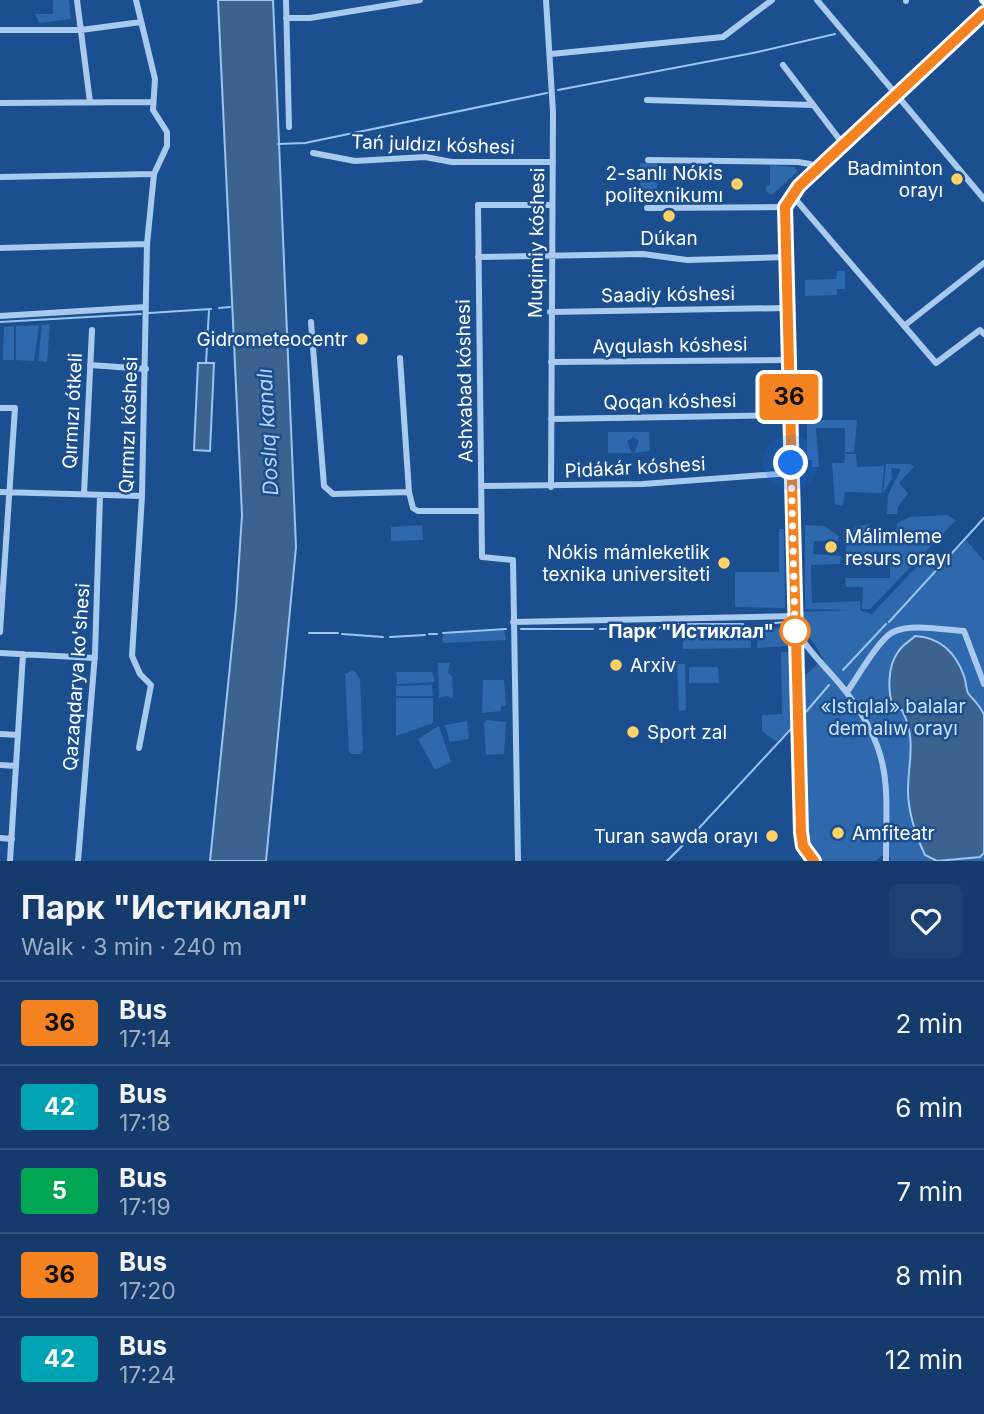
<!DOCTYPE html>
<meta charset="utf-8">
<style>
:root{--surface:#143b6b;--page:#1d4271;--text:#f1f3f6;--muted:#9dadc1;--line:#33557e}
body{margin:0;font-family:Inter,sans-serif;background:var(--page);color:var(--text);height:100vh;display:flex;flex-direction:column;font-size:26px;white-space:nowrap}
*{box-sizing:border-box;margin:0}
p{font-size:23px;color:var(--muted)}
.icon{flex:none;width:38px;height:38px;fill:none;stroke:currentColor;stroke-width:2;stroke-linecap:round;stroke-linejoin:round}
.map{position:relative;height:861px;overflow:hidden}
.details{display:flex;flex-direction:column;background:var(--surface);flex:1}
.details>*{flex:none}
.badge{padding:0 14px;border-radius:5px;font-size:24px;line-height:46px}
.you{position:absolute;width:35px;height:35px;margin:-18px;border:5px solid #fff;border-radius:50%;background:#1a73e8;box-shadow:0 0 0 10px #1a73e833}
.map>.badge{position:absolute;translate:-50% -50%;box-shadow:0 0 0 4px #fff}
.round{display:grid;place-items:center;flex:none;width:74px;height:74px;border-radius:10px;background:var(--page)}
.overview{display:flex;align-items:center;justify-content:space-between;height:119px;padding:0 21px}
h1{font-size:33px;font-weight:700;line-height:52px}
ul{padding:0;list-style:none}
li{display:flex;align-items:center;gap:21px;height:84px;padding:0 21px;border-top:2px solid var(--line)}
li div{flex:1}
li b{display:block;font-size:26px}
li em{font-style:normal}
li .badge{min-width:77px;font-weight:700;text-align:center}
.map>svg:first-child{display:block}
</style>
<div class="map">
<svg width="984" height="861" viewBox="0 0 984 861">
<rect width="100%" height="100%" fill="#1b4f8f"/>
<path fill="#2e69ad" d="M 53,0 L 69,0 L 71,19 L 39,23 L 35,14 L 53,14 Z
M 640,163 L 657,163 L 657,200 L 640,200 Z
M 770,165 L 795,167 L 797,172 L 772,195 L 766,191 L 766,186 L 770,185 Z
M 837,271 L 845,271 L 845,289 L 837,289 L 837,295 L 805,296 L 805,280 L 836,279 Z
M 50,324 L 47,362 L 38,361 L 42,325 Z
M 39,325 L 34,361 L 16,360 L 16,326 Z
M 14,326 L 14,360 L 3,360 L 4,327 Z
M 807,420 L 857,420 L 854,452 L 845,452 L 845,428 L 816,428 L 819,467 L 812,467 L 812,460 L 807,460 Z
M 608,432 L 649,432 L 650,451 L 634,453 L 639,441 L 633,437 L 627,441 L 632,453 L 608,453 Z
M 845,454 L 856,454 L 857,467 L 884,466 L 882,493 L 845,492 L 843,506 L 835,504 L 832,463 L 844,463 Z
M 886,464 L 910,464 L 914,467 L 899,483 L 908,493 L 898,507 L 897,514 L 887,514 L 888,495 L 901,469 L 891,468 L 892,479 L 883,494 Z
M 947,515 L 956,520 L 870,609 L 862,609 L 863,587 L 846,587 L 845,578 L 890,578 L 890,564 L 845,562 L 846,544 L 855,527 L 869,524 L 870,533 L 896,533 L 897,523 L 910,517 Z
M 422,525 L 423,540 L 391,541 L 391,527 Z
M 805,525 L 824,526 L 839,536 L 838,541 L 814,541 L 813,554 L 841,556 L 840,564 L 811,565 L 812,603 L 860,601 L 861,611 L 872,614 L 922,561 L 937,571 L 966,540 L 984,561 L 984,861 L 891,861 L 890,857 L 881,856 L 876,861 L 821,861 L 809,847 L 805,833 L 801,679 L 823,659 C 814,638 803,639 803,612 L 853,610 L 805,609 Z
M 779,529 L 784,529 L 785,608 L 735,607 L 735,572 L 779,572 Z
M 759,628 L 789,628 L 789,646 L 757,648 Z
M 743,629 L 751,636 L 751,648 L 683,649 L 683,630 Z
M 504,630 L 506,640 L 443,643 L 442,640 L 444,634 L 453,633 Z
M 781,652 L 789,652 L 791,727 L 777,742 L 762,731 L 762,715 L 782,714 Z
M 438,663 L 450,663 L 448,672 L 452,677 L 453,699 L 447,696 L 439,698 Z
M 677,664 L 685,664 L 686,710 L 679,711 Z
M 689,667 L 718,667 L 719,683 L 689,683 Z
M 354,670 L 360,679 L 363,750 L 360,754 L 352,754 L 349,751 L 345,674 Z
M 396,672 L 432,672 L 435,682 L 397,684 Z
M 483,680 L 504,680 L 506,706 L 501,706 L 501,711 L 482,713 Z
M 432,685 L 433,696 L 396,696 L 396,686 Z
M 396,698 L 433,698 L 433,723 L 396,736 Z
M 486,720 L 506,722 L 504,754 L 486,755 L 484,724 Z
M 467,721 L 469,739 L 450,742 L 445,725 Z
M 439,726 L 451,762 L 435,770 L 418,739 Z"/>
<path fill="#3c6290" stroke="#9cc4f0" stroke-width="2" d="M 218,0 L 273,0 L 296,547 L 266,861 L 210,861 L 236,607 L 242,515 Z
M 198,363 L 214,363 L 210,451 L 194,450 Z
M 915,636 C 940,637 956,653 964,676 C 966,681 966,689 968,693 C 974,701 980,705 984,715 L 984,853 L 980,857 L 937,861 L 925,855 C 916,837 908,811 908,791 C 908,761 917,740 902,710 L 893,708 C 888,692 887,667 898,652 C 902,645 910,641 915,636 Z"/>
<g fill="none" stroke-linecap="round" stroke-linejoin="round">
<path stroke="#9cc4f0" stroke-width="2" d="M 558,90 L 753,53 L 835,34
M 278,144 L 305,143 L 547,93
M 219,308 L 230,307
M 149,313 L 211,309
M 0,322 L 141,314
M 206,363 L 209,310
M 889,622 L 984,518
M 677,624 L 743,624
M 765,624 L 786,622
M 656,628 L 672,626
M 521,629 L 593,629
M 600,629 L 613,629
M 617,629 L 634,629
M 639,629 L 652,628
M 309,633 L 338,633
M 443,633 L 506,629
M 342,634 L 383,637
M 429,634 L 437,634
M 390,637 L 425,635
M 843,670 L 886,624
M 805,713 L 829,685
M 687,841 L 791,729
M 667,861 L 683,845"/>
<path stroke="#a9c9ee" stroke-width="6" d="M 77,0 L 90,102
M 136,0 L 155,79 L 153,110 L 167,132 L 167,146 L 154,174 L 147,244 L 142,496 L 132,656 L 140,674 L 151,685 L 139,748
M 286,0 L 289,127
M 546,0 L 553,112 L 551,487
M 817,0 L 984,199
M 906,0 L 906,1
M 286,18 L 310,18 L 420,0
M 0,30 L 81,30 L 141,22
M 551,54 L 723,37 L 772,0
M 783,65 L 843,144
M 647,100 L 813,105
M 0,103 L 153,102
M 313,153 L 355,161 L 425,157 L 452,162 L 553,162
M 648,160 L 798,162 L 810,164 L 816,170
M 0,177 L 154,174
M 791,194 L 936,363 L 980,330 L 984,334
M 647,208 L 785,207
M 0,248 L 147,244
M 478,257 L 643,254 L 687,260 L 785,257
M 550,312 L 786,308
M 0,316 L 146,307
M 311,322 L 324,486 L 333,494 L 409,492 L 413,508 L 418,511 L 481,511
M 904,326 L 984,263
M 400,358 L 409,492
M 551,362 L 788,360
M 90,365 L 146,369
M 0,408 L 15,408 L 0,632
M 551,419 L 789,415
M 481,486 L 643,484 L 791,473
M 0,492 L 142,496
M 84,494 L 92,330
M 513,622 L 794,616
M 799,635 C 813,657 832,673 847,693 C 894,755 886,788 886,861
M 0,653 L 95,658
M 847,692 C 857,678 879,639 893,632 C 911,623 944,630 964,631 L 984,684
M 0,734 L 18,735
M 0,765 L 16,766
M 0,838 L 12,839
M 10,861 L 23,654
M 78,861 L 95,654 L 100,495
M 518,861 L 513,560 L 482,557 L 478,205 L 552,205"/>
<path stroke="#f0f6ff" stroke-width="8" d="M 983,0 L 984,1
M 814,861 L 803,846 L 801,832 L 785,207 L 799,186 L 984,13"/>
</g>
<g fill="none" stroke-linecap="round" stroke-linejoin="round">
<defs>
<path id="line" d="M 814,861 L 803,846 L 801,832 L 785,207 L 799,186 L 984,13"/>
</defs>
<use href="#line" stroke="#fff" stroke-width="16"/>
<use href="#line" stroke="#f58220" stroke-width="10"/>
<path stroke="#fff" stroke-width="7" stroke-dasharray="0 12.6" d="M 791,463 L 795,631"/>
</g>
<g fill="#ffd166" stroke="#1b4f8f" stroke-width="2.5">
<circle cx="957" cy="179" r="7"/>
<circle cx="737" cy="184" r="7"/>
<circle cx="669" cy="216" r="7"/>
<circle cx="362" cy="339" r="7"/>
<circle cx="831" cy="547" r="7"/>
<circle cx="724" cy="563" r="7"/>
<circle cx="616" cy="665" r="7"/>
<circle cx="633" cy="732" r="7"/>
<circle cx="838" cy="833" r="7"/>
<circle cx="772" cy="836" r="7"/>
</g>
<circle fill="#fff" stroke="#f58220" stroke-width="3.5" cx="795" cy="631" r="14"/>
<g text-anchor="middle" stroke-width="5" stroke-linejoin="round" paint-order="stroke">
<g font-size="19" fill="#fff" stroke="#1b4f8f">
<text transform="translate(433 144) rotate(2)" y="7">Tań juldızı kóshesi</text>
<text transform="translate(536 243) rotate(-89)" y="7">Muqimiy kóshesi</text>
<text transform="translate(668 294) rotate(-1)" y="7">Saadiy kóshesi</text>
<text transform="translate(670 345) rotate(-1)" y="7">Ayqulash kóshesi</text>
<text transform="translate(464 381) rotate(-91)" y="7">Ashxabad kóshesi</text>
<text transform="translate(670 401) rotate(-1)" y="7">Qoqan kóshesi</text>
<text transform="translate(72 411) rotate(-87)" y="7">Qırmızı ótkeli</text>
<text transform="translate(128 425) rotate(-88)" y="7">Qırmızı kóshesi</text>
<text transform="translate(635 467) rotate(-3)" y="7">Pidákár kóshesi</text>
<text transform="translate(76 677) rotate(-86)" y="7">Qazaqdarya ko'shesi</text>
</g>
<g font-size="19" fill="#fff" stroke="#1b4f8f" text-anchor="end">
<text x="943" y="175">Badminton<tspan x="943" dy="22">orayı</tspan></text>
<text x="723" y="180">2-sanlı Nókis<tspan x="723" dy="22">politexnikumı</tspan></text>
<text x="669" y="245" text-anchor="middle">Dúkan</text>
<text x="348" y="346">Gidrometeocentr</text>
<text x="845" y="543" text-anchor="start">Málimleme<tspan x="845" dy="22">resurs orayı</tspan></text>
<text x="710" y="559">Nókis mámleketlik<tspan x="710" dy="22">texnika universiteti</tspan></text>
<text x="630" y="672" text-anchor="start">Arxiv</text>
<text x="647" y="739" text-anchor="start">Sport zal</text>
<text x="852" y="840" text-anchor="start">Amfiteatr</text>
<text x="758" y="843">Turan sawda orayı</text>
</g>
<g font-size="19" font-weight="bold" fill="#fff" stroke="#1b4f8f" text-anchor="end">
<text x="774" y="638">Парк "Истиклал"</text>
</g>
<g font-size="19" fill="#cfe3fa" stroke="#1b4f8f">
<text x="893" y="713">«Istıqlal» balalar<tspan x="893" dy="22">dem alıw orayı</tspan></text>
</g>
<g font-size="21" font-style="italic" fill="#b5d3f5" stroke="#1b4f8f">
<text transform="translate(268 432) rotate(-93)" y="7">Doslıq kanalı</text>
</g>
</g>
</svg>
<div class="you" style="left:791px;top:463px"></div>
<b class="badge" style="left:789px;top:397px;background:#f58220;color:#111">36</b>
</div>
<section class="details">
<div class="overview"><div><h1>Парк &quot;Истиклал&quot;</h1><p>Walk · 3 min · 240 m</p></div><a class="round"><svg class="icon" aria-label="heart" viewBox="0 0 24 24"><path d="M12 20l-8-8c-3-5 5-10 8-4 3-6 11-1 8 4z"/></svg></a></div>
<ul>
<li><span class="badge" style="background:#f58220;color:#111">36</span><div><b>Bus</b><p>17:14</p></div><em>2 min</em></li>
<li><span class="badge" style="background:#00a3b4;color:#fff">42</span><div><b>Bus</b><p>17:18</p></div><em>6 min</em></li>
<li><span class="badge" style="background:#00a651;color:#fff">5</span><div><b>Bus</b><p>17:19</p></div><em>7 min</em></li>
<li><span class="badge" style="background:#f58220;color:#111">36</span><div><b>Bus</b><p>17:20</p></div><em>8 min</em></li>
<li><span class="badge" style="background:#00a3b4;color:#fff">42</span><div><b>Bus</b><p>17:24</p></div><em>12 min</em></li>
</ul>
</section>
